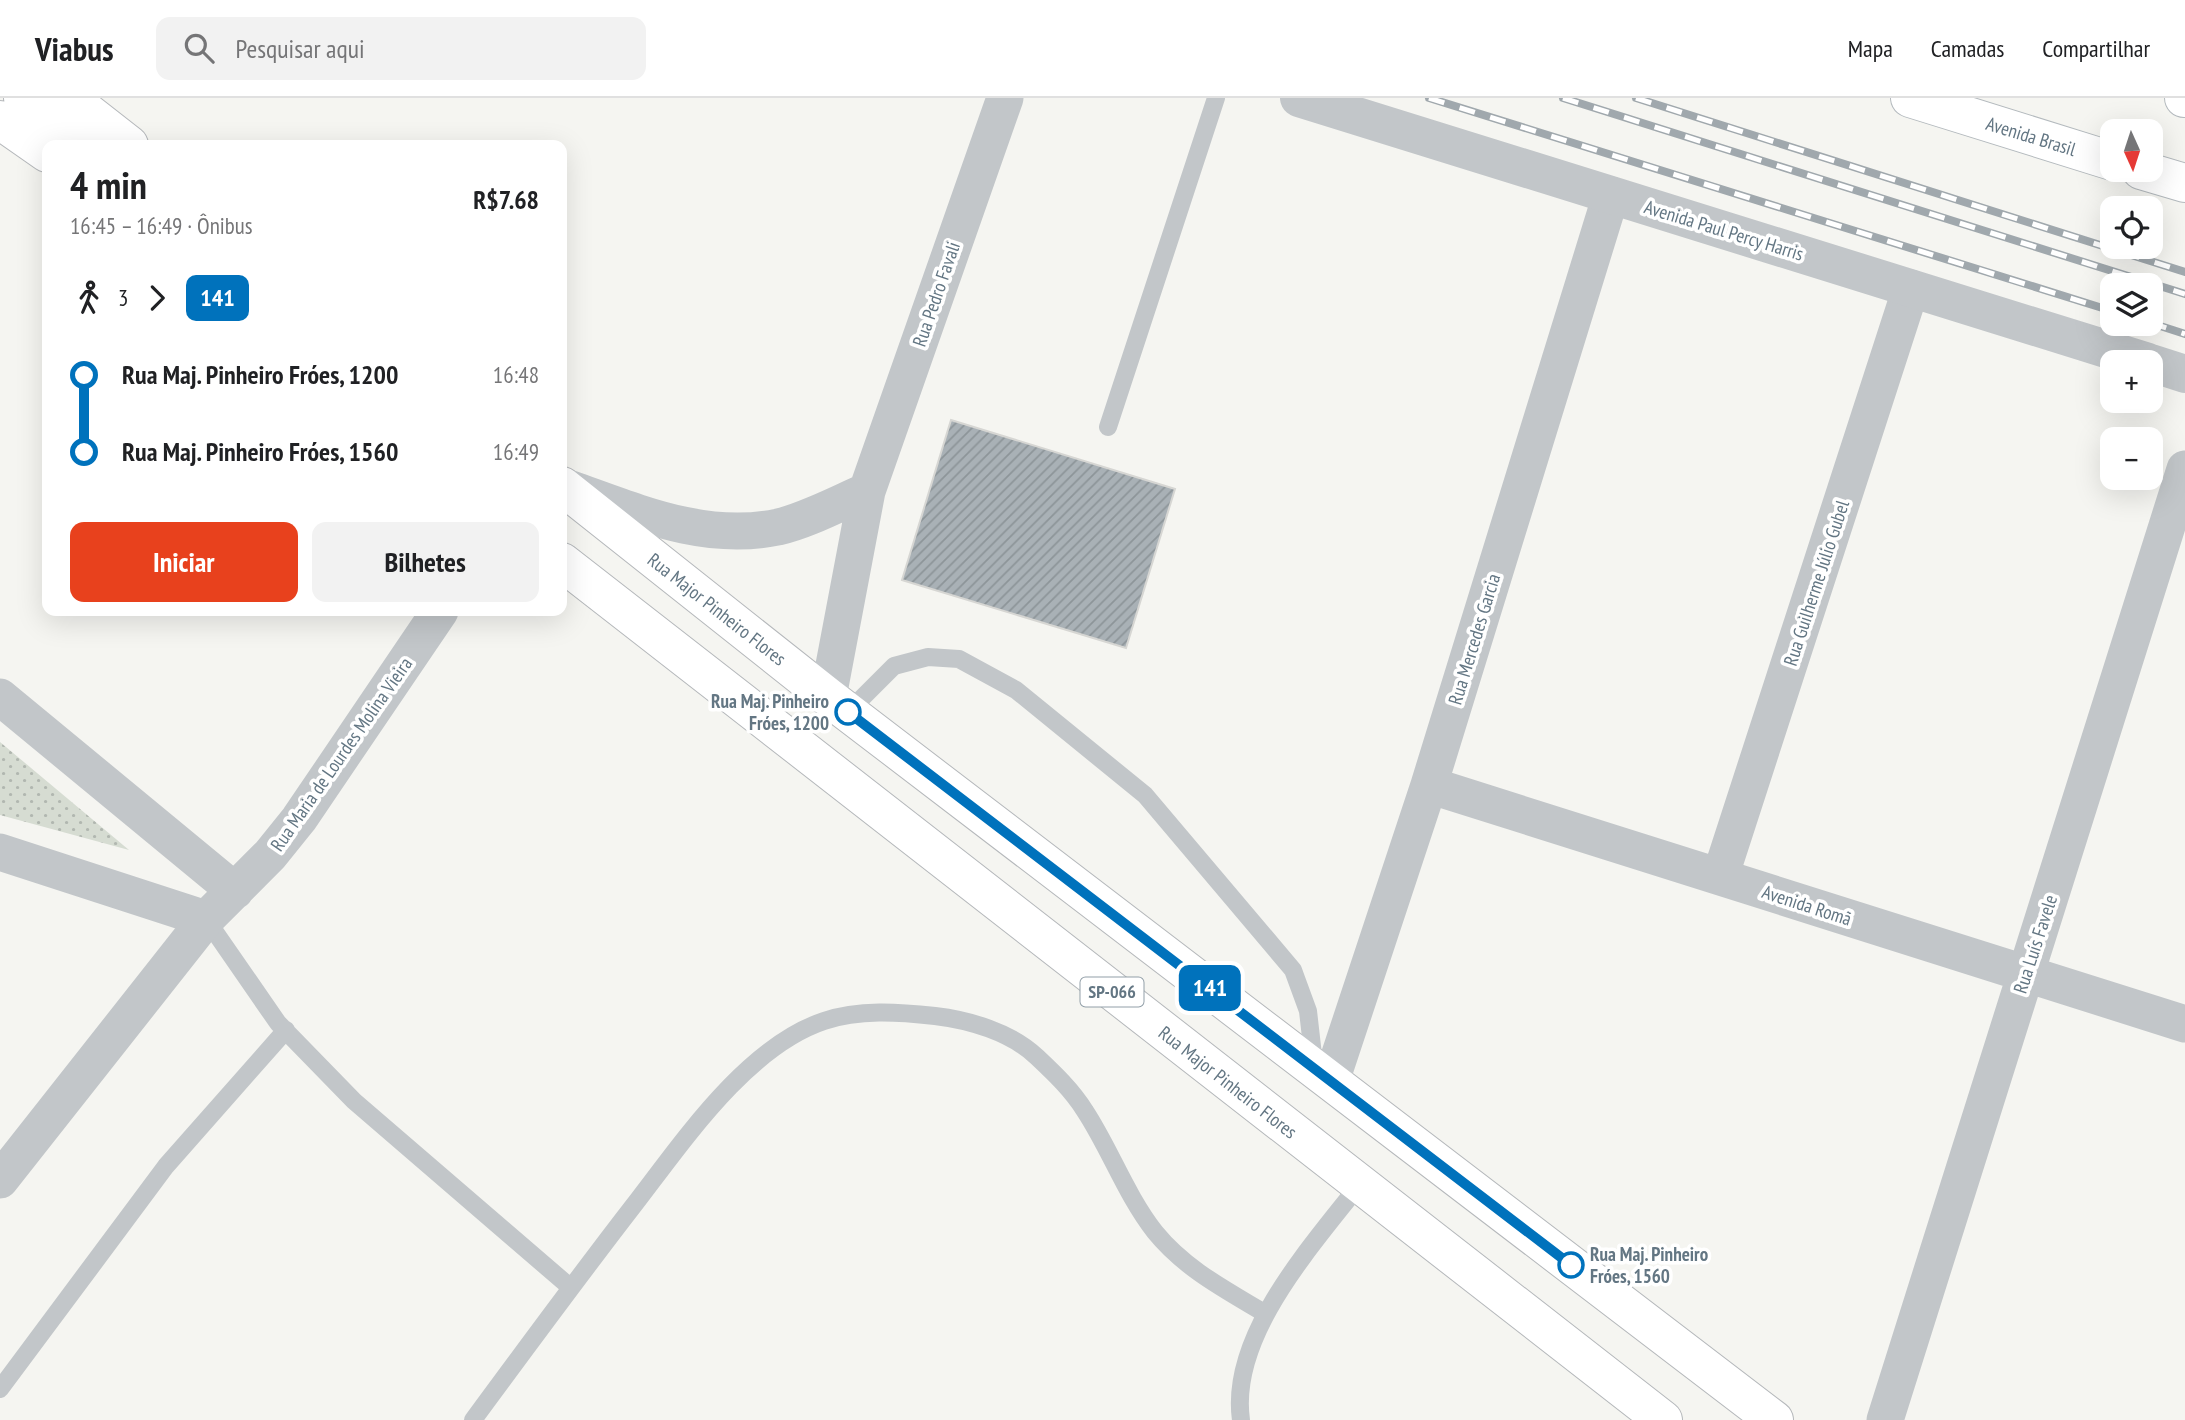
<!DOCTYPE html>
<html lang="pt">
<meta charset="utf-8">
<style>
:root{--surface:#fff;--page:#f2f2f2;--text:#202124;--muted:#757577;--line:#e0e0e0;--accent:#e8411d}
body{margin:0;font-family:"PT Sans Narrow",sans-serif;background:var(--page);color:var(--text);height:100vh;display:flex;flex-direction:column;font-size:26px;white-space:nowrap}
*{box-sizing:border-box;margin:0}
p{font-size:23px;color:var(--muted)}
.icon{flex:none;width:38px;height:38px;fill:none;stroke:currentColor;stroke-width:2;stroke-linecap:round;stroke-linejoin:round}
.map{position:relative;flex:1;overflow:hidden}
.panel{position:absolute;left:42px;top:42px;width:525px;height:476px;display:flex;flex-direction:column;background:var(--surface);border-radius:14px;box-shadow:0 7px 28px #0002}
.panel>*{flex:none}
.badge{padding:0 14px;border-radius:10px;font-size:24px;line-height:46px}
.needle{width:46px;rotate:177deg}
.controls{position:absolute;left:2100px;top:21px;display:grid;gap:14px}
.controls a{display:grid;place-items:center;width:63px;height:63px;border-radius:14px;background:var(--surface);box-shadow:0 7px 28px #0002;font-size:35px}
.map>.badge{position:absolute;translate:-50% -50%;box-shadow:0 0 0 4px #fff}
.legs{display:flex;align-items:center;gap:10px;height:77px;padding:0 28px;font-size:23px}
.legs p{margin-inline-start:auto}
.summary{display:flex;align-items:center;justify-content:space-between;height:119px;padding:0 28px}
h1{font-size:38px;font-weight:700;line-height:52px}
.primary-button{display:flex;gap:14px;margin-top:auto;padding:14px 28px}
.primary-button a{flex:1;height:80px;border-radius:14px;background:var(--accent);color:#fff;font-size:28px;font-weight:700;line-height:80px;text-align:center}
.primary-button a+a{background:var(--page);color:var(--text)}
ul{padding:0 28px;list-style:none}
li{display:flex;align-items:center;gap:24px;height:77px;font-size:26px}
li i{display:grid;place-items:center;width:10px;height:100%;margin:0 9px;background:currentColor}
li i::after{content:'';width:18px;height:18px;margin:-9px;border:5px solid;border-radius:50%;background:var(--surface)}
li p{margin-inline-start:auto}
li:first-child i{background:linear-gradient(#0000 50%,currentColor 0)}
li:last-child i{background:linear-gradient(currentColor 50%,#0000 0)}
header{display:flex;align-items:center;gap:42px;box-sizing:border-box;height:98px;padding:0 35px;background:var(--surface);border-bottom:2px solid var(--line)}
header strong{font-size:33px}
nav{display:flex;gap:38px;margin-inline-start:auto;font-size:24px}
.search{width:490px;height:63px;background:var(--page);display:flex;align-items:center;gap:18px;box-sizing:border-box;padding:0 24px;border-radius:14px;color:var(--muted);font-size:26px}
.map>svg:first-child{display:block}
</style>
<header>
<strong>Viabus</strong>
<div class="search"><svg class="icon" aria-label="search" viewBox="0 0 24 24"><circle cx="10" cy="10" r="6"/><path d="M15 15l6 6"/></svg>Pesquisar aqui</div>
<nav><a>Mapa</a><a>Camadas</a><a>Compartilhar</a></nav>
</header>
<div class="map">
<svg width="2185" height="1322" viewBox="0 0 2185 1322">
<defs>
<pattern id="grass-dots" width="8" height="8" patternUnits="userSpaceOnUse" patternTransform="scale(1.75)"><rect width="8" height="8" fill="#d6dcd2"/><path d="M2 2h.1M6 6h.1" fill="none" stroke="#b1b7b0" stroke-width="1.8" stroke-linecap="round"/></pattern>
<pattern id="building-hatch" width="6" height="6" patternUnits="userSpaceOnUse" patternTransform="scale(1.75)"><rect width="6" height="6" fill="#a9b1b6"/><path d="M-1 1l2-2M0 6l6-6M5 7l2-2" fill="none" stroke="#8d9599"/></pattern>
</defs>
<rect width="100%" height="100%" fill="#f5f5f1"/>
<path fill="url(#grass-dots)" d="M 0,644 L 129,752 L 0,717 Z"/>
<path fill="url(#building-hatch)" stroke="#d6d6d3" stroke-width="2" d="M 951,322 L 1175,391 L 1126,550 L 902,482 Z"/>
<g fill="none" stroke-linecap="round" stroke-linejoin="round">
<defs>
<path id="secondary" d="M 1910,0 L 2112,63
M 2184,0 L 2185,0
M 2141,72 L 2185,85"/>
<path id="trunk" d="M 23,0 L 77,47
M 69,0 L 129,47
M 0,22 L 47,55
M 562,388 L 828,599 L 1774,1322
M 562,464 L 1663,1322"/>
</defs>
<use href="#secondary" stroke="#b4babe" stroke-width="40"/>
<use href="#trunk" stroke="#b5b8bb" stroke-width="40"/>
<path stroke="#c2c6c9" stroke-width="18" d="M 1108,329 L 1216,0
M 848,614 L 894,568 L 928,559 L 959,561 L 1016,592 L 1145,697 L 1293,872 L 1308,913 L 1314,966
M 206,821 L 278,925 L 354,1003 L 570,1189
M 0,1291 L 166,1068 L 286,932
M 473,1322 C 526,1250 579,1178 634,1107 C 682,1045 746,949 824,923 C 859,911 899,914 935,918 C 969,922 1011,934 1037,959 C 1054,975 1072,992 1085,1013 C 1110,1051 1126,1097 1155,1134 C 1185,1171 1226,1192 1266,1216
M 1241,1322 C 1229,1238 1311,1149 1359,1087"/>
<path stroke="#c2c6c9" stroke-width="37" d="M 571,391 C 639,415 705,444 778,429 C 808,422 839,405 867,393
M 0,599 L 235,793
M 828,599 L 867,393 L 1005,0
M 1429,687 L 2185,926
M 0,754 L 206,821
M 1720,779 L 1911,190
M 1331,983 L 1429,687 L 1611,97
M 0,1082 L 206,821 L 270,757 L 299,721 L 440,513
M 1885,1322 L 2185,371"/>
<path stroke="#c2c6c9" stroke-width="38" d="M 1299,0 L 2148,264
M 2151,265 L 2185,276"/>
<use href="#secondary" stroke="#fff" stroke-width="38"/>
<use href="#trunk" stroke="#fff" stroke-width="38"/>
<defs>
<path id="rail" d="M 1429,0 L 2112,213
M 1563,0 L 2185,196
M 1636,0 L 2185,174
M 2151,225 L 2185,236"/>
</defs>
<use href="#rail" stroke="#a0a8ad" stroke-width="8"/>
<use href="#rail" stroke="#fff" stroke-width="5" stroke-dasharray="16" stroke-linecap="butt"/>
</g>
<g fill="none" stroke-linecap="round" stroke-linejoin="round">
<defs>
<path id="line-1" d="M 848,614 L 1571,1167"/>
</defs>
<use href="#line-1" stroke="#fff" stroke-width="16"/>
<use href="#line-1" stroke="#0072bc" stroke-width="10"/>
</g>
<g fill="#fff" stroke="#0072bc" stroke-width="3.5">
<circle cx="848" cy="614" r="12"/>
<circle cx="1571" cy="1167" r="12"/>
</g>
<g text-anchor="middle" stroke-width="7" stroke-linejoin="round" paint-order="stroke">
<rect fill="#fff" stroke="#929fa8" stroke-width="2" x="1080.5" y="879.5" width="63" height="29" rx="5"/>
<g font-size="18" font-weight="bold" fill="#637683">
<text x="1112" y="900">SP-066</text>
</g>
<g font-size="19" fill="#637683" stroke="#fff">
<text transform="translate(2031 38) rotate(17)" y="7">Avenida Brasil</text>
<text transform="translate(1724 132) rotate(17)" y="7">Avenida Paul Percy Harris</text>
<text transform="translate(936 196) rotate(-71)" y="7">Rua Pedro Favali</text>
<text transform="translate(1816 485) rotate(-72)" y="7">Rua Guilherme Júlio Gubel</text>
<text transform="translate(717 511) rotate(38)" y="7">Rua Major Pinheiro Flores</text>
<text transform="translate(1474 541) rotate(-73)" y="7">Rua Mercedes Garcia</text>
<text transform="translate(341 656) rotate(-55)" y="7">Rua Maria de Lourdes Molina Vieira</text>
<text transform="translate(1807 807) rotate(18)" y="7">Avenida Romã</text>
<text transform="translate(2035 846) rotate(-72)" y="7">Rua Luís Favele</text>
<text transform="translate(1228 984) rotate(38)" y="7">Rua Major Pinheiro Flores</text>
</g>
<g font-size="19" font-weight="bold" fill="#637683" stroke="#fff" text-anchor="end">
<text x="829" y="610">Rua Maj. Pinheiro<tspan x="829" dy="22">Fróes, 1200</tspan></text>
<text x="1590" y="1163" text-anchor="start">Rua Maj. Pinheiro<tspan x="1590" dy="22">Fróes, 1560</tspan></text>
</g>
</g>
</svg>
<div class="controls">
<a><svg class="needle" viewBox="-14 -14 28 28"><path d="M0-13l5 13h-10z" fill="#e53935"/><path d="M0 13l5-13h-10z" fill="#757577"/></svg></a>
<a><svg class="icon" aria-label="locate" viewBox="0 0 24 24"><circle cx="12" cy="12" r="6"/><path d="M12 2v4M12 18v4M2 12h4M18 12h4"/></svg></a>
<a><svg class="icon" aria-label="layers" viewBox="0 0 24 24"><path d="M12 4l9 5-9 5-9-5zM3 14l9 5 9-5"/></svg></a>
<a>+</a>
<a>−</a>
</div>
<b class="badge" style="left:1210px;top:890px;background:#0072bc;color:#fff">141</b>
<section class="panel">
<div class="summary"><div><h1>4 min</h1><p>16:45 – 16:49 · Ônibus</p></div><b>R$7.68</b></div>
<div class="legs"><svg class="icon" aria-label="walk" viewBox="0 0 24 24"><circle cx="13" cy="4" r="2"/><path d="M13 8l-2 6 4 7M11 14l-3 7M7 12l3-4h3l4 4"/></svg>3<svg class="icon" aria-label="forward" viewBox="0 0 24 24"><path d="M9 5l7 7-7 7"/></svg><b class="badge" style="background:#0072bc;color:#fff">141</b></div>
<ul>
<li><i style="color:#0072bc"></i><b>Rua Maj. Pinheiro Fróes, 1200</b><p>16:48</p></li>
<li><i style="color:#0072bc"></i><b>Rua Maj. Pinheiro Fróes, 1560</b><p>16:49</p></li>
</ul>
<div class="primary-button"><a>Iniciar</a><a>Bilhetes</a></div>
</section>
</div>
